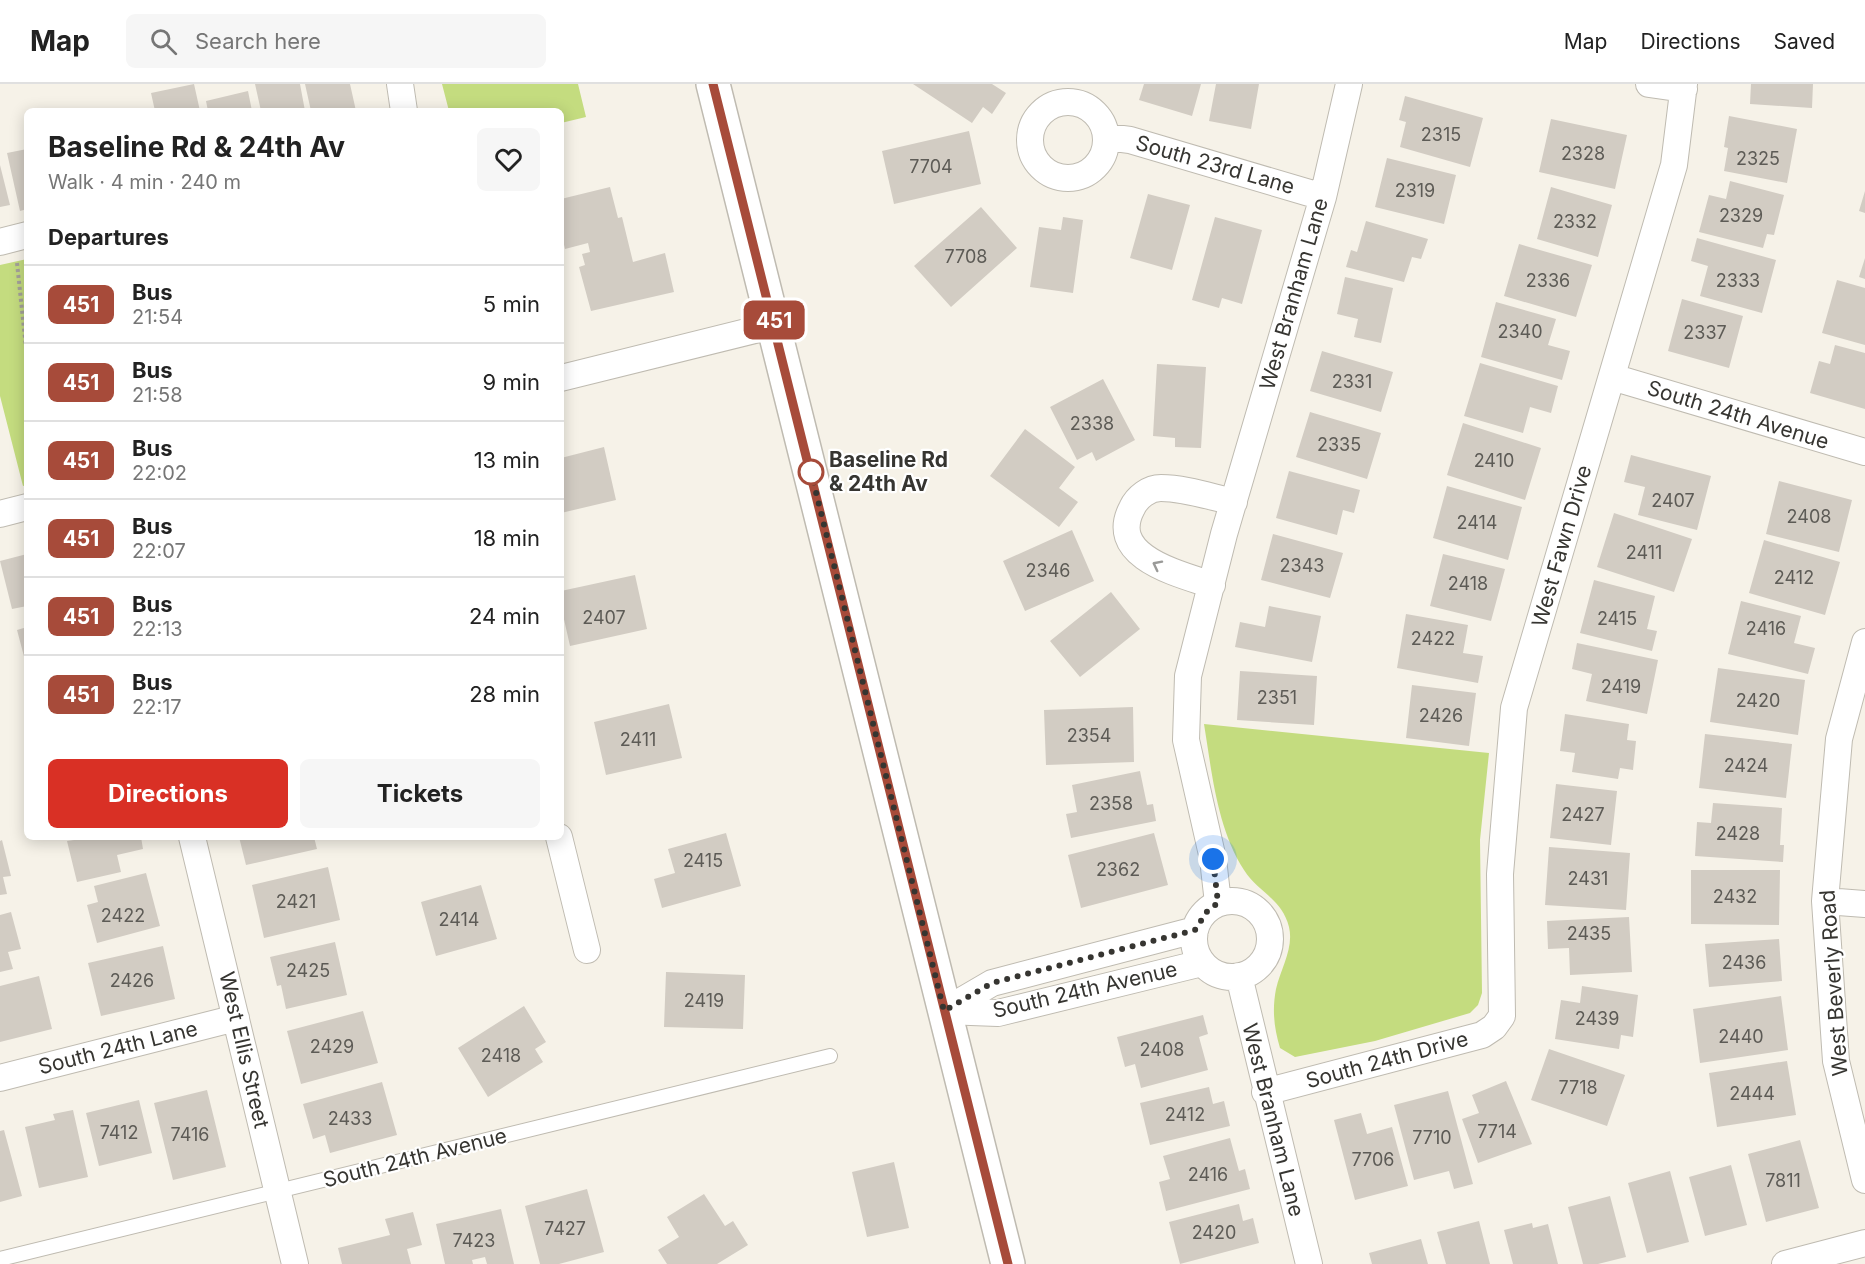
<!DOCTYPE html>
<meta charset="utf-8">
<style>
:root{--surface:#fff;--page:#f6f6f6;--text:#222;--muted:#767676;--line:#e0e0e0;--accent:#d93025}
body{margin:0;font-family:Inter,sans-serif;background:var(--page);color:var(--text);height:100vh;display:flex;flex-direction:column;font-size:22px;white-space:nowrap}
*{box-sizing:border-box;margin:0}
p{font-size:20px;color:var(--muted)}
.icon{flex:none;width:33px;height:33px;fill:none;stroke:currentColor;stroke-width:2;stroke-linecap:round;stroke-linejoin:round}
.map{position:relative;flex:1;overflow:hidden}
.details{position:absolute;left:24px;top:24px;width:540px;height:732px;display:flex;flex-direction:column;background:var(--surface);border-radius:9px;box-shadow:0 3px 15px #0003}
.details>*{flex:none}
.badge{padding:0 12px;border-radius:9px;font-size:21px;line-height:39px}
.you{position:absolute;width:30px;height:30px;margin:-15px;border:4px solid #fff;border-radius:50%;background:#1a73e8;box-shadow:0 0 0 9px #1a73e833}
.map>.badge{position:absolute;translate:-50% -50%;box-shadow:0 0 0 3px #fff}
h2{padding:0 24px;font-size:22px;line-height:54px}
.round{display:grid;place-items:center;flex:none;width:63px;height:63px;border-radius:9px;background:var(--page)}
.headline{display:flex;align-items:center;justify-content:space-between;height:102px;padding:0 24px}
h1{font-size:28px;font-weight:700;line-height:45px}
.action{display:flex;gap:12px;margin-top:auto;padding:12px 24px}
.action a{flex:1;height:69px;border-radius:9px;background:var(--accent);color:#fff;font-size:24px;font-weight:700;line-height:69px;text-align:center}
.action a+a{background:var(--page);color:var(--text)}
ul{padding:0;list-style:none}
li{display:flex;align-items:center;gap:18px;height:78px;padding:0 24px;border-top:2px solid var(--line)}
li div{flex:1}
li b{display:block;font-size:22px}
li em{font-style:normal}
li .badge{min-width:66px;font-weight:700;text-align:center}
header{display:flex;align-items:center;gap:36px;box-sizing:border-box;height:84px;padding:0 30px;background:var(--surface);border-bottom:2px solid var(--line)}
header strong{font-size:28px}
nav{display:flex;gap:33px;margin-inline-start:auto;font-size:21px}
.search{width:420px;height:54px;background:var(--page);display:flex;align-items:center;gap:15px;box-sizing:border-box;padding:0 21px;border-radius:9px;color:var(--muted);font-size:22px}
.map>svg:first-child{display:block}
</style>
<header>
<strong>Map</strong>
<div class="search"><svg class="icon" aria-label="search" viewBox="0 0 24 24"><circle cx="10" cy="10" r="6"/><path d="M15 15l6 6"/></svg>Search here</div>
<nav><a>Map</a><a>Directions</a><a>Saved</a></nav>
</header>
<div class="map">
<svg width="1865" height="1180" viewBox="0 0 1865 1180">
<rect width="100%" height="100%" fill="#f6f2e8"/>
<path fill="#c4dc7f" d="M 442,0 L 578,0 L 586,33 L 561,39 L 561,27 L 449,27 Z
M 27,175 L 27,401 L 23,402 L 0,312 L 0,181 Z
M 1204,640 L 1489,669 L 1480,756 L 1482,909 L 1478,921 L 1470,929 L 1375,957 L 1295,973 L 1280,964 C 1274,944 1272,926 1276,905 C 1281,884 1294,864 1289,843 C 1282,815 1258,808 1244,786 C 1217,744 1212,689 1204,640 Z"/>
<path fill="#d2ccc3" d="M 194,0 L 200,27 L 155,27 L 151,9 Z
M 255,0 L 300,0 L 305,27 L 261,27 Z
M 305,0 L 350,0 L 356,27 L 311,27 Z
M 913,0 L 992,0 L 1006,9 L 992,30 L 983,23 L 972,39 Z
M 1144,0 L 1201,0 L 1192,32 L 1139,16 Z
M 1216,0 L 1259,0 L 1251,45 L 1209,37 Z
M 1751,0 L 1813,0 L 1812,24 L 1750,20 Z
M 248,7 L 252,27 L 208,27 L 206,17 Z
M 1405,12 L 1483,34 L 1470,83 L 1400,63 L 1406,38 L 1399,36 Z
M 1729,32 L 1797,45 L 1787,99 L 1724,87 L 1728,64 L 1724,63 Z
M 1551,35 L 1627,51 L 1615,105 L 1539,88 Z
M 969,47 L 981,100 L 894,120 L 882,67 Z
M 27,65 L 27,125 L 20,127 L 7,69 Z
M 1387,74 L 1456,91 L 1444,140 L 1375,123 Z
M 0,81 L 10,121 L 0,123 Z
M 1730,97 L 1784,111 L 1774,151 L 1767,150 L 1763,164 L 1699,148 L 1709,111 L 1726,115 Z
M 610,103 L 618,134 L 622,133 L 633,178 L 665,169 L 674,208 L 591,227 L 579,183 L 585,181 L 582,170 L 590,168 L 588,159 L 565,165 L 561,148 L 561,115 Z
M 1551,103 L 1612,121 L 1598,173 L 1537,155 Z
M 1865,107 L 1865,129 L 1859,127 Z
M 1148,110 L 1190,121 L 1172,186 L 1130,174 Z
M 981,123 L 1017,164 L 951,223 L 914,182 Z
M 1063,133 L 1083,136 L 1073,209 L 1030,203 L 1039,143 L 1061,146 Z
M 1215,133 L 1262,146 L 1242,220 L 1222,214 L 1219,224 L 1192,216 Z
M 1366,137 L 1428,155 L 1421,175 L 1412,173 L 1404,198 L 1346,183 L 1351,166 L 1357,168 Z
M 1697,154 L 1776,176 L 1762,229 L 1700,212 L 1708,182 L 1691,177 Z
M 1519,160 L 1592,181 L 1576,233 L 1504,212 Z
M 1865,174 L 1865,195 L 1859,193 Z
M 1345,193 L 1393,204 L 1381,259 L 1354,253 L 1358,235 L 1337,230 Z
M 1837,196 L 1865,204 L 1865,261 L 1822,249 Z
M 1682,215 L 1743,232 L 1729,284 L 1668,267 Z
M 1496,218 L 1556,235 L 1548,261 L 1570,267 L 1562,296 L 1481,273 Z
M 1835,261 L 1865,269 L 1865,325 L 1810,309 L 1819,277 L 1830,280 Z
M 1322,267 L 1393,288 L 1381,328 L 1310,307 Z
M 1480,279 L 1558,302 L 1551,329 L 1530,323 L 1523,349 L 1464,332 Z
M 1157,280 L 1206,283 L 1201,364 L 1175,363 L 1175,354 L 1153,352 Z
M 1103,295 L 1135,356 L 1096,377 L 1092,368 L 1077,376 L 1050,323 Z
M 1310,328 L 1381,349 L 1367,395 L 1296,373 Z
M 1463,339 L 1541,364 L 1525,416 L 1447,391 Z
M 1025,345 L 1075,383 L 1059,404 L 1078,418 L 1059,443 L 990,392 Z
M 604,363 L 616,416 L 561,429 L 561,374 Z
M 1631,371 L 1711,392 L 1697,446 L 1638,431 L 1645,403 L 1624,398 Z
M 1289,387 L 1360,406 L 1354,429 L 1343,426 L 1337,451 L 1276,434 Z
M 1779,397 L 1852,416 L 1839,468 L 1766,450 Z
M 1447,402 L 1522,423 L 1508,476 L 1433,454 Z
M 1614,429 L 1692,455 L 1674,508 L 1597,483 Z
M 1072,446 L 1094,497 L 1025,527 L 1003,477 Z
M 1273,450 L 1343,469 L 1330,514 L 1261,496 Z
M 1764,456 L 1840,478 L 1825,531 L 1749,509 Z
M 27,470 L 27,522 L 12,525 L 0,477 Z
M 1443,470 L 1505,485 L 1491,537 L 1430,522 Z
M 635,491 L 647,545 L 570,562 L 561,522 L 561,507 Z
M 1594,496 L 1655,512 L 1647,545 L 1657,547 L 1652,567 L 1580,549 Z
M 1111,508 L 1140,545 L 1080,593 L 1050,557 Z
M 1741,517 L 1801,532 L 1794,559 L 1815,564 L 1808,590 L 1728,570 Z
M 1269,522 L 1321,532 L 1312,578 L 1235,563 L 1240,538 L 1265,543 Z
M 1406,530 L 1468,541 L 1463,569 L 1483,572 L 1478,599 L 1397,584 Z
M 27,543 L 27,580 L 26,580 L 17,546 Z
M 1577,559 L 1658,576 L 1647,630 L 1586,617 L 1592,590 L 1572,585 Z
M 1718,584 L 1805,596 L 1798,651 L 1710,638 Z
M 1240,587 L 1317,592 L 1314,641 L 1237,636 Z
M 1412,601 L 1476,609 L 1469,662 L 1406,654 Z
M 669,620 L 682,674 L 606,691 L 594,638 Z
M 1133,623 L 1134,678 L 1046,681 L 1044,626 Z
M 1565,630 L 1629,640 L 1627,656 L 1636,657 L 1633,686 L 1620,684 L 1618,695 L 1572,688 L 1575,669 L 1560,667 Z
M 1705,650 L 1792,660 L 1786,714 L 1699,704 Z
M 1140,687 L 1147,721 L 1153,720 L 1156,737 L 1071,754 L 1066,730 L 1077,728 L 1072,701 Z
M 1556,700 L 1617,707 L 1611,761 L 1550,754 Z
M 1713,719 L 1782,724 L 1780,761 L 1784,761 L 1783,778 L 1695,772 L 1697,738 L 1711,739 Z
M 726,749 L 741,802 L 662,824 L 654,795 L 675,789 L 668,765 Z
M 1154,749 L 1168,801 L 1081,824 L 1068,771 Z
M 74,753 L 141,753 L 143,765 L 117,771 L 121,788 L 77,798 L 67,757 L 74,756 Z
M 239,753 L 314,753 L 317,765 L 246,781 Z
M 2,756 L 11,792 L 3,793 L 7,810 L 0,811 L 0,757 Z
M 1549,763 L 1630,769 L 1626,826 L 1545,821 Z
M 328,783 L 340,836 L 264,854 L 252,801 Z
M 1691,786 L 1780,786 L 1779,841 L 1691,840 Z
M 146,789 L 160,842 L 97,859 L 87,821 L 98,818 L 94,802 Z
M 481,801 L 497,855 L 436,872 L 421,818 Z
M 11,828 L 21,865 L 8,868 L 13,885 L 0,888 L 0,831 Z
M 1629,833 L 1632,888 L 1570,891 L 1569,864 L 1548,865 L 1547,837 Z
M 1779,855 L 1782,897 L 1709,903 L 1705,860 Z
M 335,858 L 347,911 L 286,925 L 281,901 L 277,902 L 270,873 Z
M 163,862 L 175,915 L 101,932 L 88,879 Z
M 666,888 L 745,891 L 743,945 L 664,943 Z
M 39,892 L 52,945 L 0,958 L 0,902 Z
M 1582,902 L 1638,911 L 1633,953 L 1621,951 L 1619,965 L 1555,955 L 1561,916 L 1580,919 Z
M 1781,912 L 1788,966 L 1700,979 L 1693,925 Z
M 524,922 L 546,958 L 535,965 L 543,978 L 488,1013 L 458,964 Z
M 363,927 L 378,979 L 301,1000 L 287,947 Z
M 1203,931 L 1208,950 L 1199,953 L 1208,986 L 1141,1004 L 1135,980 L 1125,983 L 1117,953 Z
M 1549,965 L 1625,991 L 1607,1042 L 1531,1016 Z
M 1787,977 L 1796,1031 L 1717,1043 L 1709,989 Z
M 1506,997 L 1532,1060 L 1478,1079 L 1462,1035 L 1479,1029 L 1472,1011 Z
M 382,998 L 397,1051 L 330,1069 L 325,1051 L 313,1055 L 303,1020 Z
M 1209,1003 L 1213,1020 L 1224,1017 L 1230,1042 L 1150,1061 L 1140,1019 Z
M 207,1006 L 226,1083 L 173,1096 L 154,1019 Z
M 1448,1007 L 1473,1100 L 1454,1105 L 1449,1087 L 1414,1096 L 1394,1021 Z
M 139,1016 L 152,1069 L 99,1082 L 86,1029 Z
M 73,1026 L 88,1093 L 39,1104 L 25,1043 L 55,1036 L 53,1030 Z
M 1361,1029 L 1367,1050 L 1392,1043 L 1408,1102 L 1355,1116 L 1334,1036 Z
M 4,1046 L 22,1112 L 0,1118 L 0,1047 Z
M 1230,1054 L 1239,1087 L 1245,1085 L 1250,1105 L 1166,1127 L 1159,1098 L 1170,1095 L 1163,1072 Z
M 1800,1056 L 1819,1124 L 1766,1138 L 1748,1070 Z
M 894,1078 L 909,1144 L 867,1153 L 852,1088 Z
M 1731,1081 L 1747,1141 L 1705,1152 L 1689,1093 Z
M 1670,1087 L 1689,1158 L 1647,1169 L 1628,1099 Z
M 587,1105 L 604,1168 L 559,1180 L 540,1180 L 525,1122 Z
M 704,1110 L 725,1142 L 733,1137 L 748,1161 L 717,1180 L 667,1180 L 658,1166 L 679,1153 L 667,1133 Z
M 1610,1112 L 1626,1173 L 1598,1180 L 1583,1180 L 1568,1123 Z
M 1239,1120 L 1243,1137 L 1253,1134 L 1259,1159 L 1180,1180 L 1169,1138 Z
M 501,1125 L 514,1180 L 487,1180 L 485,1173 L 472,1176 L 473,1180 L 445,1180 L 436,1140 Z
M 413,1128 L 422,1161 L 407,1165 L 411,1180 L 342,1180 L 338,1164 L 390,1151 L 385,1135 Z
M 1479,1137 L 1490,1180 L 1446,1180 L 1437,1148 Z
M 1532,1139 L 1533,1144 L 1548,1140 L 1558,1180 L 1513,1180 L 1504,1146 Z
M 1421,1155 L 1428,1180 L 1372,1180 L 1369,1169 Z"/>
<g fill="none" stroke-linecap="round" stroke-linejoin="round">
<defs>
<path id="lane" d="M 0,1175 L 830,972"/>
<path id="street" d="M 400,0 L 404,27
M 1649,0 L 1684,5
M1030 56a38 38 0 1 1 76 0a38 38 0 1 1-76 0Z
M 1107,53 L 1130,56 L 1323,113
M 0,158 L 27,151
M 1612,293 L 1865,368
M 561,294 L 775,241
M 0,430 L 27,423
M 1212,501 C 1180,490 1106,473 1132,424 C 1137,413 1149,404 1161,404 C 1185,404 1211,413 1234,418
M 1865,558 L 1839,655 L 1825,817 L 1836,977 L 1865,1096
M 192,753 L 295,1180
M 559,753 L 587,866
M 1825,817 L 1865,820
M1194 855a38 38 0 1 1 76 0a38 38 0 1 1-76 0Z
M 1218,819 L 1213,775 L 1186,656 L 1188,592 L 1224,450 L 1323,113 L 1349,0
M 1239,892 L 1309,1180
M 944,927 L 992,899 L 1195,846
M 944,927 L 998,929 L 1202,879
M 0,994 L 236,934
M 1265,1008 L 1482,951 L 1494,943 L 1502,932 L 1500,790 L 1514,624 L 1674,81 L 1684,0
M 1785,1180 L 1865,1159"/>
<path id="primary" d="M 713,0 L 1008,1180"/>
</defs>
<use href="#lane" stroke="#bfbbb1" stroke-width="16"/>
<use href="#street" stroke="#bfbbb1" stroke-width="28"/>
<use href="#primary" stroke="#bfbbb1" stroke-width="36"/>
<path stroke="#a4a19a" stroke-width="4" stroke-dasharray="3 3" stroke-linecap="butt" d="M 17,179 L 27,273"/>
<use href="#lane" stroke="#fff" stroke-width="14"/>
<use href="#street" stroke="#fff" stroke-width="26"/>
<use href="#primary" stroke="#fff" stroke-width="33"/>
</g>
<defs><path id="oneway-chevron" d="M-2-3.5L2.5 0L-2 3.5" fill="none" stroke-width="1.6" stroke-linecap="round" stroke-linejoin="round" transform="scale(1.5)"/></defs>
<use stroke="#9a9a98" href="#oneway-chevron" transform="translate(1157 481) rotate(-153)"/>
<g fill="none" stroke-linecap="round" stroke-linejoin="round">
<defs>
<path id="line" d="M 713,0 L 1008,1180"/>
</defs>
<use href="#line" stroke="#fff" stroke-width="14"/>
<use href="#line" stroke="#a74b3a" stroke-width="9"/>
<path stroke="#363531" stroke-width="6" stroke-dasharray="0 10.8" d="M 811,388 L 944,927 L 992,899 L 1195,846 L 1208,826 L 1218,819 L 1213,775"/>
</g>
<circle fill="#fff" stroke="#a74b3a" stroke-width="3" cx="811" cy="388" r="12"/>
<g text-anchor="middle" stroke-width="4.5" stroke-linejoin="round" paint-order="stroke">
<g font-size="18" fill="#5d5b56">
<text x="1441" y="57">2315</text>
<text x="1583" y="76">2328</text>
<text x="1758" y="81">2325</text>
<text x="931" y="89">7704</text>
<text x="1415" y="113">2319</text>
<text x="1741" y="138">2329</text>
<text x="1575" y="144">2332</text>
<text x="966" y="179">7708</text>
<text x="1548" y="203">2336</text>
<text x="1738" y="203">2333</text>
<text x="1520" y="254">2340</text>
<text x="1705" y="255">2337</text>
<text x="1352" y="304">2331</text>
<text x="1092" y="346">2338</text>
<text x="1339" y="367">2335</text>
<text x="1494" y="383">2410</text>
<text x="1673" y="423">2407</text>
<text x="1809" y="439">2408</text>
<text x="1477" y="445">2414</text>
<text x="1644" y="475">2411</text>
<text x="1302" y="488">2343</text>
<text x="1048" y="493">2346</text>
<text x="1794" y="500">2412</text>
<text x="1468" y="506">2418</text>
<text x="604" y="540">2407</text>
<text x="1617" y="541">2415</text>
<text x="1766" y="551">2416</text>
<text x="1433" y="561">2422</text>
<text x="1621" y="609">2419</text>
<text x="1277" y="620">2351</text>
<text x="1758" y="623">2420</text>
<text x="1441" y="638">2426</text>
<text x="1089" y="658">2354</text>
<text x="638" y="662">2411</text>
<text x="1746" y="688">2424</text>
<text x="1111" y="726">2358</text>
<text x="1583" y="737">2427</text>
<text x="1738" y="756">2428</text>
<text x="703" y="783">2415</text>
<text x="1118" y="792">2362</text>
<text x="1588" y="801">2431</text>
<text x="1735" y="819">2432</text>
<text x="296" y="824">2421</text>
<text x="123" y="838">2422</text>
<text x="459" y="842">2414</text>
<text x="1589" y="856">2435</text>
<text x="1744" y="885">2436</text>
<text x="308" y="893">2425</text>
<text x="132" y="903">2426</text>
<text x="704" y="923">2419</text>
<text x="1597" y="941">2439</text>
<text x="1741" y="959">2440</text>
<text x="332" y="969">2429</text>
<text x="1162" y="972">2408</text>
<text x="501" y="978">2418</text>
<text x="1578" y="1010">7718</text>
<text x="1752" y="1016">2444</text>
<text x="1185" y="1037">2412</text>
<text x="350" y="1041">2433</text>
<text x="1497" y="1054">7714</text>
<text x="119" y="1055">7412</text>
<text x="190" y="1057">7416</text>
<text x="1432" y="1060">7710</text>
<text x="1373" y="1082">7706</text>
<text x="1208" y="1097">2416</text>
<text x="1783" y="1103">7811</text>
<text x="565" y="1151">7427</text>
<text x="1214" y="1155">2420</text>
<text x="474" y="1163">7423</text>
</g>
<g font-size="21" fill="#363531" stroke="#fff">
<text transform="translate(1215 81) rotate(16)" y="7">South 23rd Lane</text>
<text transform="translate(1294 210) rotate(-74)" y="7">West Branham Lane</text>
<text transform="translate(1738 331) rotate(17)" y="7">South 24th Avenue</text>
<text transform="translate(1562 462) rotate(-74)" y="7">West Fawn Drive</text>
<text transform="translate(1834 899) rotate(-94)" y="7">West Beverly Road</text>
<text transform="translate(1085 906) rotate(-13)" y="7">South 24th Avenue</text>
<text transform="translate(118 964) rotate(-14)" y="7">South 24th Lane</text>
<text transform="translate(244 966) rotate(77)" y="7">West Ellis Street</text>
<text transform="translate(1387 976) rotate(-15)" y="7">South 24th Drive</text>
<text transform="translate(1273 1036) rotate(76)" y="7">West Branham Lane</text>
<text transform="translate(415 1074) rotate(-14)" y="7">South 24th Avenue</text>
</g>
<g font-size="21" font-weight="bold" fill="#363531" stroke="#fff" text-anchor="start">
<text x="829" y="383">Baseline Rd<tspan x="829" dy="24">&amp; 24th Av</tspan></text>
</g>
</g>
</svg>
<div class="you" style="left:1213px;top:775px"></div>
<b class="badge" style="left:774px;top:236px;background:#a74b3a;color:#fff">451</b>
<section class="details">
<div class="headline"><div><h1>Baseline Rd &amp; 24th Av</h1><p>Walk · 4 min · 240 m</p></div><a class="round"><svg class="icon" aria-label="heart" viewBox="0 0 24 24"><path d="M12 20l-8-8c-3-5 5-10 8-4 3-6 11-1 8 4z"/></svg></a></div>
<h2>Departures</h2>
<ul>
<li><span class="badge" style="background:#a74b3a;color:#fff">451</span><div><b>Bus</b><p>21:54</p></div><em>5 min</em></li>
<li><span class="badge" style="background:#a74b3a;color:#fff">451</span><div><b>Bus</b><p>21:58</p></div><em>9 min</em></li>
<li><span class="badge" style="background:#a74b3a;color:#fff">451</span><div><b>Bus</b><p>22:02</p></div><em>13 min</em></li>
<li><span class="badge" style="background:#a74b3a;color:#fff">451</span><div><b>Bus</b><p>22:07</p></div><em>18 min</em></li>
<li><span class="badge" style="background:#a74b3a;color:#fff">451</span><div><b>Bus</b><p>22:13</p></div><em>24 min</em></li>
<li><span class="badge" style="background:#a74b3a;color:#fff">451</span><div><b>Bus</b><p>22:17</p></div><em>28 min</em></li>
</ul>
<div class="action"><a>Directions</a><a>Tickets</a></div>
</section>
</div>
